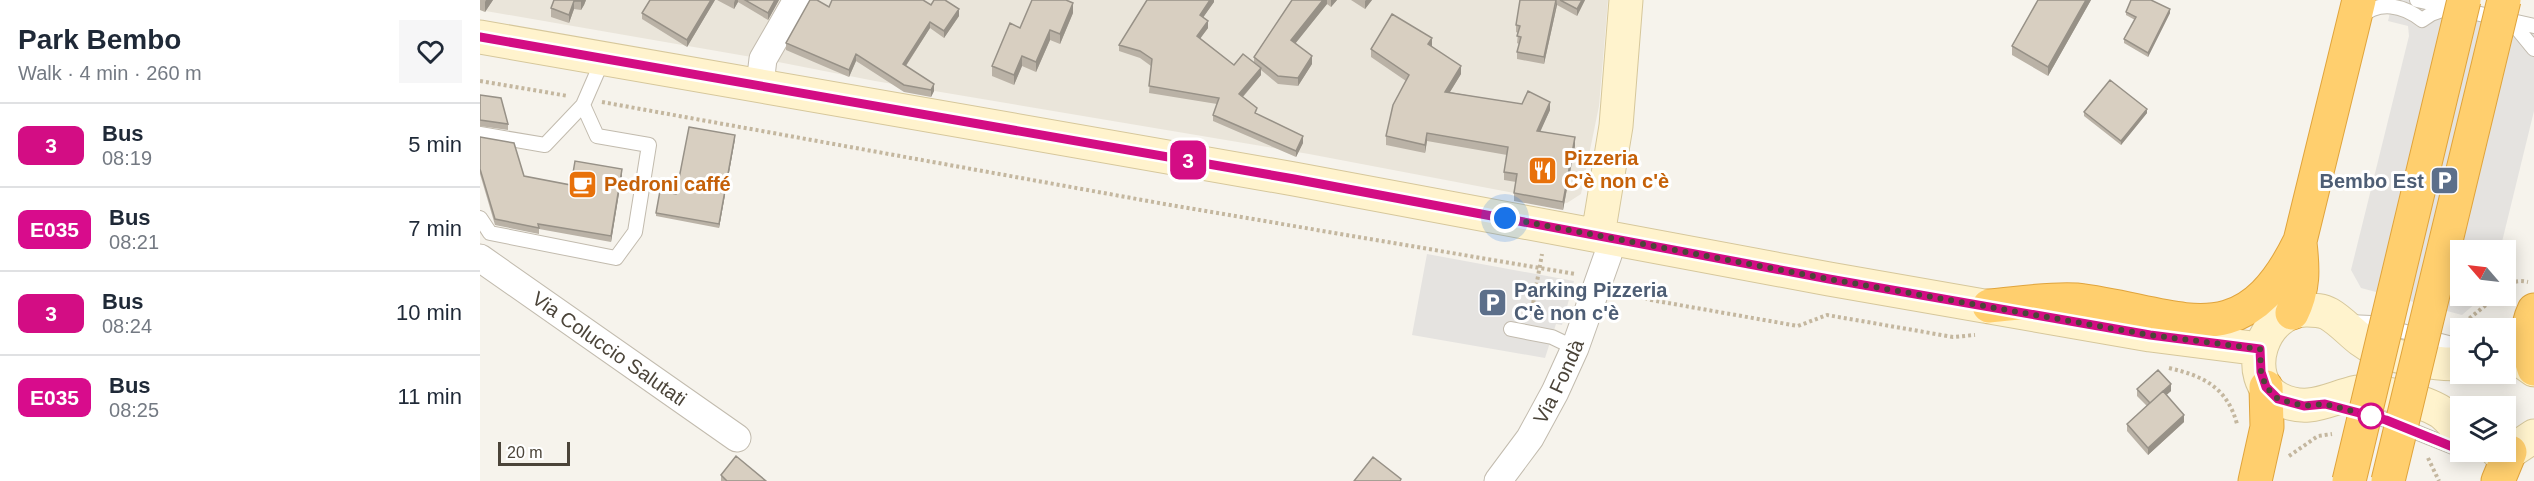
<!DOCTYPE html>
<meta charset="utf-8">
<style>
:root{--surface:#fff;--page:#f6f6f7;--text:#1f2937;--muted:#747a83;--line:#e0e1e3}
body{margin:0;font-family:Arial,sans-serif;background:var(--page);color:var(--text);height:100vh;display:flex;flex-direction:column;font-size:22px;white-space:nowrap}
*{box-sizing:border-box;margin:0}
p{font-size:20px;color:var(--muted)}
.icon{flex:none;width:33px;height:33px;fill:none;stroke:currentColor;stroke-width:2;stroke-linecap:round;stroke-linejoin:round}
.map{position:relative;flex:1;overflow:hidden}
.drawer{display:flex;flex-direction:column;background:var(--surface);width:480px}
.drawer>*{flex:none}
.badge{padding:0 12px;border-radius:9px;font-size:21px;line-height:39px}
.needle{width:39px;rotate:298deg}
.buttons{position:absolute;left:1970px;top:240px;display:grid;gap:12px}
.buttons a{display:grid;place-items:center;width:66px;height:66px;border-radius:0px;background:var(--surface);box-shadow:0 3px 15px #0003;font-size:30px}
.scale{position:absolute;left:18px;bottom:15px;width:72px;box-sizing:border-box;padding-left:6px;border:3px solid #4b4439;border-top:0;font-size:16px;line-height:21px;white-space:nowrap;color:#4b4439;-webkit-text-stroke:4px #fff;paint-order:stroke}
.you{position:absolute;width:30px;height:30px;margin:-15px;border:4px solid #fff;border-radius:50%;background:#1a73e8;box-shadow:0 0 0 9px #1a73e833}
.map>.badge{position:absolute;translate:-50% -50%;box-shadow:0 0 0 3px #fff}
.round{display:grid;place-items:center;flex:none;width:63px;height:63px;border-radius:0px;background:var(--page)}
.head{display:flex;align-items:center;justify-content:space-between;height:102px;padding:0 18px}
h1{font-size:28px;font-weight:700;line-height:45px}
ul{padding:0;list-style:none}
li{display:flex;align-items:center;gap:18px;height:84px;padding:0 18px;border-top:2px solid var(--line)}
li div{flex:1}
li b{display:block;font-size:22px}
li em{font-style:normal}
li .badge{min-width:66px;font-weight:700;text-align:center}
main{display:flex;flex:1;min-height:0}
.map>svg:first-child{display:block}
</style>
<main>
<section class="drawer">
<div class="head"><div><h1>Park Bembo</h1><p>Walk · 4 min · 260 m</p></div><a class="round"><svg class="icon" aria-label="heart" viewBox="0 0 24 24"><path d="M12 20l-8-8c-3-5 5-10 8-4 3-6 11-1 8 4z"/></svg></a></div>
<ul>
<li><span class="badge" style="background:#d30d84;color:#fff">3</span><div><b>Bus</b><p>08:19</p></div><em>5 min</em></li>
<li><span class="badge" style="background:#d80c8c;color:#fff">E035</span><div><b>Bus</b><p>08:21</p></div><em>7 min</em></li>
<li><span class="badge" style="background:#d30d84;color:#fff">3</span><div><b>Bus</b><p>08:24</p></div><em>10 min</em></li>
<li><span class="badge" style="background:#d80c8c;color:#fff">E035</span><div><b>Bus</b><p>08:25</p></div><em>11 min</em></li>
</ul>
</section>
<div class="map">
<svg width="2054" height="481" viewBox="0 0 2054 481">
<rect width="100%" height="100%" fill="#f6f3ec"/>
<path fill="#eae5da" d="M 0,0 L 1128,0 L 1119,106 L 1101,194 L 1087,203 L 829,154 L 395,81 L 283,59 L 0,10 Z"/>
<path fill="#e5e3e0" d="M 1913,0 L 1956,0 L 2054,22 L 2054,111 L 2020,250 L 1980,250 L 1980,296 L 2004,296 L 1982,315 L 1881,288 L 1871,270 L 1929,36 L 1928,26 L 1908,21 Z
M 947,254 L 1094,281 L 1082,325 L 1076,324 L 1065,358 L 932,335 Z"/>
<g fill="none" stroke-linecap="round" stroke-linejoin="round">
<defs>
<path id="lane" d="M 1937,0 L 2054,26
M 1880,17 C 1899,0 1923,5 1942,20 L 1951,14 L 1968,8
M 2031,21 L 2054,49
M 0,134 L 65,145 L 103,105 L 123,59
M 0,218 L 10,233 L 136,258 L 155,232 L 169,145 L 117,136 L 103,105
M 1868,322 L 1891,323 L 1980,346
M 1031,329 L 1072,337 L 1095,348
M 1884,414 L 1906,420 L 1973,447 L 1980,446"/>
<g id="street">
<path d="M 280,84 L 283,59 L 317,0"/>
<path id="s1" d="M 0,258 L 257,438"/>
<path id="s2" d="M 1018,481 L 1050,438 L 1075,392 L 1095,348 L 1128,255 L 1131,238"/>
</g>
<path id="secondary" d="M 0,37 L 814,179 L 1349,279 L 1670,335 L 1780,349
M 1118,235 L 1136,126 L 1146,0
M 2025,355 L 2036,357 L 2054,370
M 1980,363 C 1966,367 1910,356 1896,349 C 1877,341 1866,324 1849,314 C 1842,310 1835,310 1827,310 C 1782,309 1760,379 1799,399 C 1829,414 1849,398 1878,392 C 1897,389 1944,401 1961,412 C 1968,417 1974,425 1980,431
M 2018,452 L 2030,452 L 2054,436"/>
<path id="highway" d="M 1509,306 C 1534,304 1571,298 1596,300 C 1699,312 1761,362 1820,241 L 1879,0
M 1812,313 C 1824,289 1823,269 1820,243
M 2054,369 C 2047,350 2045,329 2054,310
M 1775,481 L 1787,427 L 1786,387
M 2018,481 L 2030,452"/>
</defs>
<use href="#lane" stroke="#c2bbae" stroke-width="16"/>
<use href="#street" stroke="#c2bbae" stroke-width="29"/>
<use href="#secondary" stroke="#d6c79b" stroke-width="35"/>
<use href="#highway" stroke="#e0a43c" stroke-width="35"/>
<path stroke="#c4b79f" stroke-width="4" stroke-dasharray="3 3" stroke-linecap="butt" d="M 0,81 L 88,96
M 122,102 L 679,203 L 1095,274
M 2025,288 C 2033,281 2038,280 2048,282
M 1142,290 L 1171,300 L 1318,326 L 1347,315 L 1473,337 L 1495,335
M 1051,315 L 1062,254
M 1980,326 L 2017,296
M 1689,368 C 1723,376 1747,387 1757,424
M 1809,456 L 1838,436 L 1852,434
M 1948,458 L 1959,481"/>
<use href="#lane" stroke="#fff" stroke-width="14"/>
<use href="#street" stroke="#fff" stroke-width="27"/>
<use href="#secondary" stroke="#fff3cd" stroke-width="33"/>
<use href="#highway" stroke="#ffcf6e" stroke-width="33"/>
<defs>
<path id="highway-bridge" d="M 1869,481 L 1984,0
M 1908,481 L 2024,0"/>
</defs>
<use href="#highway-bridge" stroke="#e0a43c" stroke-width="35" stroke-linecap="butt"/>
<use href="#highway-bridge" stroke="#ffcf6e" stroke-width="33"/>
</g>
<path fill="#bab2a6" d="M 0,0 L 13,0 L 5,12 L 0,10 Z
M 74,0 L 106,0 L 104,5 L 101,10 L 94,9 L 89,23 L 71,17 L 71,8 Z
M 235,0 L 207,47 L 162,19 L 162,13 Z
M 237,0 L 299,0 L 288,20 L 258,2 L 254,9 Z
M 734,0 L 734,2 L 723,17 L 728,28 L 720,38 L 754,65 L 774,63 L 774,57 L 812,0 L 857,0 L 851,7 L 847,4 L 815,43 L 832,64 L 818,86 L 798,84 L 781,70 L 781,75 L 763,97 L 777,114 L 823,143 L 816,157 L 733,121 L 733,115 L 737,104 L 669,93 L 671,66 L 660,58 L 639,51 L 639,45 Z
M 871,0 L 892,0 L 885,9 Z
M 1040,0 L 1105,0 L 1097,16 L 1077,5 L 1064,64 L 1037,59 L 1037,52 L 1039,44 L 1037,43 L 1038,33 L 1036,32 L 1036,25 Z
M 1558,0 L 1611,0 L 1568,76 L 1532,55 L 1532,46 Z
M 451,5 L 479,16 L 464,38 L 450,28 L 426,66 L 454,91 L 451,97 L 424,92 L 376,61 L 369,77 L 306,50 L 306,43 L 349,7 Z
M 1646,12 L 1690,13 L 1668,57 L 1644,43 L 1644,39 L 1655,20 L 1646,15 Z
M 593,13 L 580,44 L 570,40 L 556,72 L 542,66 L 534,85 L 512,76 L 512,66 L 540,28 Z
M 951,46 L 981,74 L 970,92 L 1070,110 L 1060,131 L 1095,146 L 1083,210 L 1034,201 L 1034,193 L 1036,182 L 1024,180 L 1024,172 L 1027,155 L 947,141 L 945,153 L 906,145 L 906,136 L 926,81 L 891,57 L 891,49 Z
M 0,95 L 28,124 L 28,130 L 0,126 Z
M 1604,112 L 1667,113 L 1641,145 L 1604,116 Z
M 0,137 L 44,176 L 91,185 L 142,175 L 131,242 L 59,229 L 59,234 L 15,225 L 0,174 Z
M 255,139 L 239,228 L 176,216 L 176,213 Z
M 1657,389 L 1691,391 L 1686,395 L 1704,422 L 1668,455 L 1647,431 L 1647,424 L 1667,406 L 1657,396 Z
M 241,475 L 286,481 L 241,481 Z"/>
<path fill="#979187" d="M 6,0 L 13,0 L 5,12 L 5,2 Z
M 102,0 L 106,0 L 104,5 L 101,10 L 101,1 Z
M 231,0 L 235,0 L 207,47 L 207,40 Z
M 255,0 L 258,0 L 258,2 L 254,9 L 254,3 Z
M 295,0 L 299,0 L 288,20 L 288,13 Z
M 730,0 L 734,0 L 734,2 L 720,22 L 720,15 Z
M 843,0 L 847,0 L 847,4 L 811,49 L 811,40 Z
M 851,0 L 857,0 L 851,7 Z
M 886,0 L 892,0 L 885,9 L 885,1 Z
M 1077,0 L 1077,5 L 1064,64 L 1064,57 Z
M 1102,0 L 1105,0 L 1097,16 L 1097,9 Z
M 1606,0 L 1611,0 L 1568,76 L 1568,67 Z
M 94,1 L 94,9 L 89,23 L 89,15 Z
M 593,3 L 593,13 L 580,44 L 580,34 Z
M 479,9 L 479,16 L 464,38 L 464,31 Z
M 1690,9 L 1690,13 L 1668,57 L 1668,53 Z
M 728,21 L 728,28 L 717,43 L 717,36 Z
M 450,22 L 450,28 L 423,70 L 423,64 Z
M 570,30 L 570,40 L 556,72 L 556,62 Z
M 952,38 L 952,46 L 948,52 L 948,44 Z
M 376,54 L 376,61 L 369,77 L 369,70 Z
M 542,56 L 542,66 L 534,85 L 534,75 Z
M 832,56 L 832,64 L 818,86 L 818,78 Z
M 981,66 L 981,74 L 965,100 L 965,92 Z
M 781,68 L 781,75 L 759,101 L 759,94 Z
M 454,84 L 454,91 L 451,97 L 451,90 Z
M 1070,102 L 1070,110 L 1057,139 L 1057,131 Z
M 1667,109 L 1667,113 L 1641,145 L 1641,141 Z
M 947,133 L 947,141 L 945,153 L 945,145 Z
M 255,135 L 255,139 L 239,228 L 239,224 Z
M 823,136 L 823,143 L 816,157 L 816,151 Z
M 1095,137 L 1095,146 L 1083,210 L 1083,202 Z
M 142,169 L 142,175 L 131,242 L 131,236 Z
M 1691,384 L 1691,391 L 1670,410 L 1670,403 Z
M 1704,415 L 1704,422 L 1668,455 L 1668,448 Z"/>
<path fill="#d8cfc1" stroke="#979187" stroke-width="1.5" d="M 74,0 L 102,0 L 101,1 L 94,1 L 89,15 L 71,8 Z
M 170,0 L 231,0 L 207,40 L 162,13 Z
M 265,0 L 295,0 L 288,13 Z
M 330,0 L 337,0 L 349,7 L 352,0 L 443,0 L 451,5 L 454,0 L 465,0 L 479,9 L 464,31 L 450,22 L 423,64 L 454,84 L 451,90 L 424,85 L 376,54 L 369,70 L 306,43 Z
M 552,0 L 586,0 L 593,3 L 580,34 L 570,30 L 556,62 L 542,56 L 534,75 L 512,66 L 530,23 L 540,28 Z
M 667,0 L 730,0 L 720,15 L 728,21 L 717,36 L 754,65 L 763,54 L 781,68 L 759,94 L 777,108 L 775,113 L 823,136 L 816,151 L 733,115 L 739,98 L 669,86 L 672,59 L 660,51 L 639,45 Z
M 812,0 L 843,0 L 811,40 L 832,56 L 818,78 L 798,76 L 774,57 Z
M 1040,0 L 1076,0 L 1064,57 L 1037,52 L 1041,37 L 1037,36 L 1040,26 L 1036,25 Z
M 1080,0 L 1102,0 L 1097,9 Z
M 1558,0 L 1606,0 L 1568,67 L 1532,46 Z
M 1651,0 L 1671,0 L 1690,9 L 1668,53 L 1644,39 L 1656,17 L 1646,12 Z
M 912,14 L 952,38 L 948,44 L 981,66 L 965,92 L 1042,104 L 1048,91 L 1070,102 L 1057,131 L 1095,137 L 1083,202 L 1034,193 L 1037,174 L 1024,172 L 1028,147 L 947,133 L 945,145 L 906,136 L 913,105 L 929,75 L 891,49 Z
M 1630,80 L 1667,109 L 1641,141 L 1604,112 Z
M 0,95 L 21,98 L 28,124 L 0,120 Z
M 209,127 L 255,135 L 239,224 L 176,213 L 180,191 L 196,194 Z
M 0,137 L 34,143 L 44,176 L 91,185 L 95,161 L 142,169 L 131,236 L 58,224 L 59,228 L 15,219 L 0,169 Z
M 1678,370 L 1691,384 L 1670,403 L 1657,389 Z
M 1683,391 L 1704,415 L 1668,448 L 1647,424 Z
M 256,456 L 286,481 L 247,481 L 241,475 Z
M 893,457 L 921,479 L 920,481 L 874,481 Z"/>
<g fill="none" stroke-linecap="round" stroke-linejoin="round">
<defs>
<path id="line" d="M 0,37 L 814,179 L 1349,279 L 1670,335 L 1780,349 L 1781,372 L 1786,387 L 1798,399 L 1824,406 L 1845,404 L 1906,420 L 1973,447 L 1980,446"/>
</defs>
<use href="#line" stroke="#fff" stroke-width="14"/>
<use href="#line" stroke="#d30d84" stroke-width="9"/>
<path stroke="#4b4439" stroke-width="6" stroke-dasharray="0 10.8" d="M 1025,218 L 1349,279 L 1670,335 L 1780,349 L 1781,372 L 1786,387 L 1798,399 L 1824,406 L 1845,404 L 1891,416"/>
</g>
<defs>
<symbol id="restaurant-square" viewBox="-11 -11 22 22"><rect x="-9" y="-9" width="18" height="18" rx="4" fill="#e8710a" stroke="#fff"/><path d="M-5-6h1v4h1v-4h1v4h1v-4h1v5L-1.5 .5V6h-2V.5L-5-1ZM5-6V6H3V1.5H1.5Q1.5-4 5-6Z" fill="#fff"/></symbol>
<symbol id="parking-square" viewBox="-11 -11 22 22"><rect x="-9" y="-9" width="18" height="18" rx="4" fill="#5c6f8a" stroke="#fff"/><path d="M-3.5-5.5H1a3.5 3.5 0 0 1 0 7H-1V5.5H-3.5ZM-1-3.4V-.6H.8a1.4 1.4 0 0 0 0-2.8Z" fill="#fff"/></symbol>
<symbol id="cafe-square" viewBox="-11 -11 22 22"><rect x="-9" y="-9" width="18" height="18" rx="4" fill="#e8710a" stroke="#fff"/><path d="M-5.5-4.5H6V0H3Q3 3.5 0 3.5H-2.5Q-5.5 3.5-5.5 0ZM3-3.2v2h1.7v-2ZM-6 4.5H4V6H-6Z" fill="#fff"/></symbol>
</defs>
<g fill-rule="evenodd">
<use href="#restaurant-square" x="1046" y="154" width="33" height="33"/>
<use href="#parking-square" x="1948" y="164" width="33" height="33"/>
<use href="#cafe-square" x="86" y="168" width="33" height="33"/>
<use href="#parking-square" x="996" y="286" width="33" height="33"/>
</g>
<circle fill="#fff" stroke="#d30d84" stroke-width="3" cx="1891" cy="416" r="12"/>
<g text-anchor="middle" stroke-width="6" stroke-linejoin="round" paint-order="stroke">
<g font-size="20" font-weight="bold" fill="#c56008" stroke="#fff" text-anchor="start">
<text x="1084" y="165">Pizzeria<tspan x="1084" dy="23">C'è non c'è</tspan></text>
<text x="124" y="191">Pedroni caffé</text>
</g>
<g font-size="20" font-weight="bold" fill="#4e5e75" stroke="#fff" text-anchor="end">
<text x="1944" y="188">Bembo Est</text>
<text x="1034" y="297" text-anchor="start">Parking Pizzeria<tspan x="1034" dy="23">C'è non c'è</tspan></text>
</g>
<g font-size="20" fill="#4b4439" stroke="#fff">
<text dy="7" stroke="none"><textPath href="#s1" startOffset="158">Via Coluccio Salutati</textPath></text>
<text dy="7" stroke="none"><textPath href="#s2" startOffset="117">Via Fondà</textPath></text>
</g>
</g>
</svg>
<div class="buttons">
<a><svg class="needle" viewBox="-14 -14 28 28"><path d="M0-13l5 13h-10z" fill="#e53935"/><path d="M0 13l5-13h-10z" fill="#747a83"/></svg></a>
<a><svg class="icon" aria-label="locate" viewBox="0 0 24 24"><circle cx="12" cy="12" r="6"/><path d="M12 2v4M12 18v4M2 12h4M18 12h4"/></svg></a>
<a><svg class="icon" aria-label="layers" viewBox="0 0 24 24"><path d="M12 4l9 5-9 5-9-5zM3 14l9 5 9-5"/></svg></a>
</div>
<div class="scale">20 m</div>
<div class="you" style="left:1025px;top:218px"></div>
<b class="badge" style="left:708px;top:160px;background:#d30d84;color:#fff">3</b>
</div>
</main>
